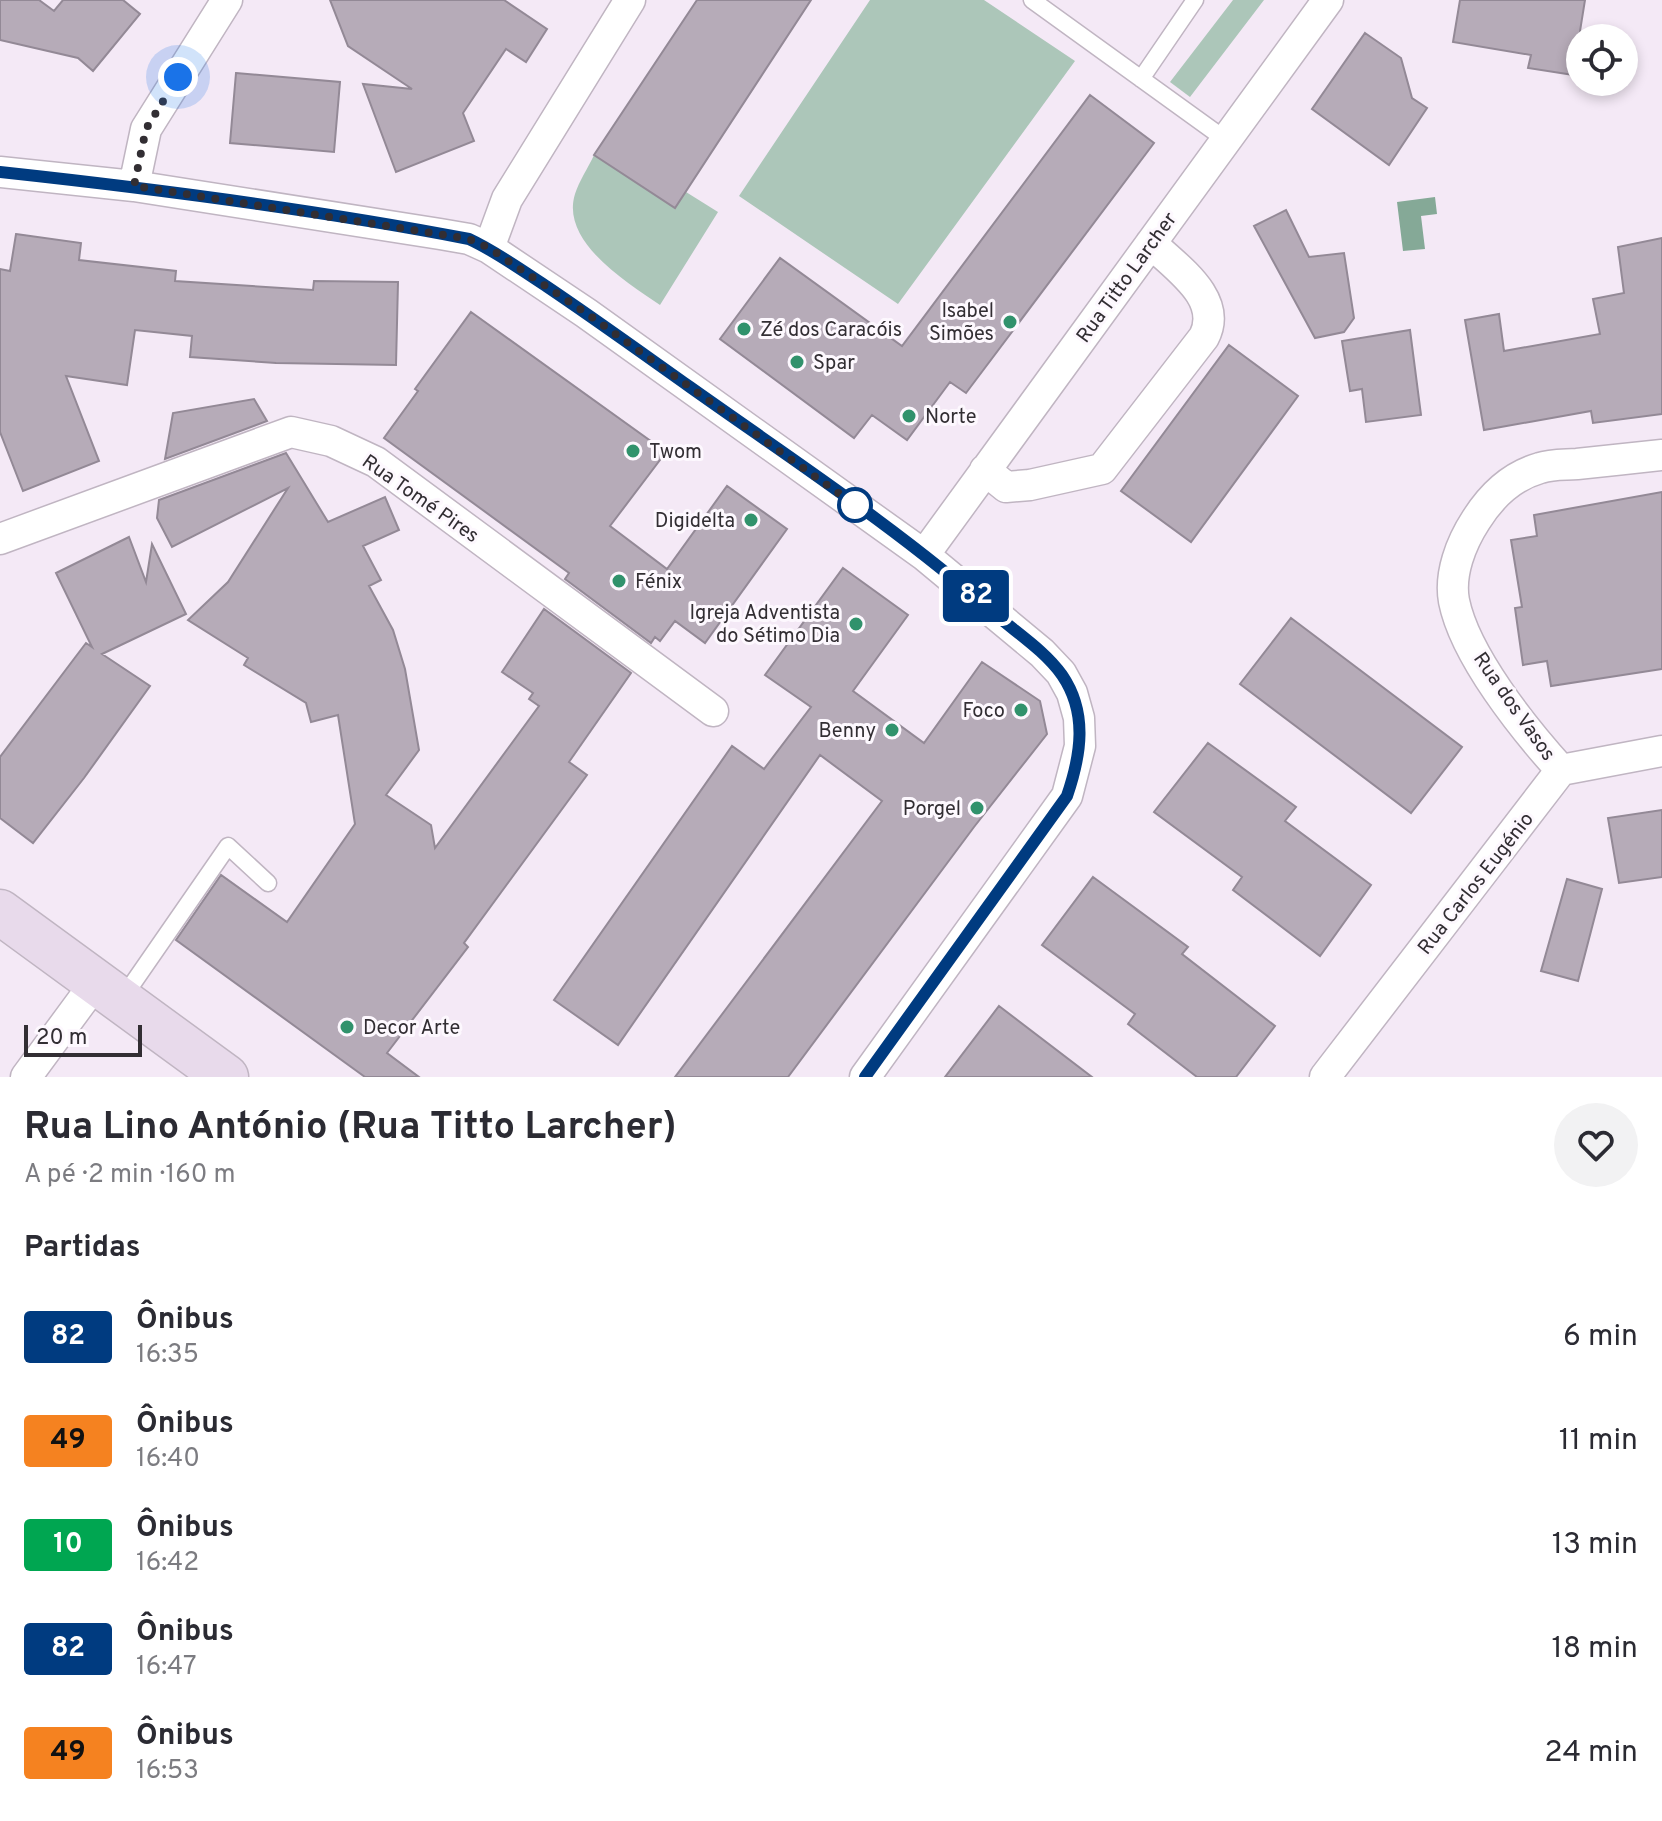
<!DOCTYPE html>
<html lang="pt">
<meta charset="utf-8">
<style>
:root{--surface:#fff;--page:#f2f2f3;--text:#2b2b33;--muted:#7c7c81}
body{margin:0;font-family:Overpass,sans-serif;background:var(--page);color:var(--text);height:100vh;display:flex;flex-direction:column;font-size:30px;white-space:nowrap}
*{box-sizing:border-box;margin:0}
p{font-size:26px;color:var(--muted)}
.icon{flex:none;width:44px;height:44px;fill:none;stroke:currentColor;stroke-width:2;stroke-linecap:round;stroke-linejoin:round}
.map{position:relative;height:1077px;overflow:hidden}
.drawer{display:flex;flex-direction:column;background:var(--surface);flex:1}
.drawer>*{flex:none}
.badge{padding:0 16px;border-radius:6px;font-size:28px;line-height:52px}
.tools{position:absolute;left:1566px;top:24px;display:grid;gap:16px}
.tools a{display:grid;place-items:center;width:72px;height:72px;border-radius:50%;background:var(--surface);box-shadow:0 4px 12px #0003;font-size:40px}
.scale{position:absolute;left:24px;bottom:20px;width:118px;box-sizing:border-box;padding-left:8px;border:4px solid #322e33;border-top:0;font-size:22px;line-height:28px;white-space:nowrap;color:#322e33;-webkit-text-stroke:6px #fdf8fe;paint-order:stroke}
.you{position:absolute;width:40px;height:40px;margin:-20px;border:6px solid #fff;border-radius:50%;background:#1a73e8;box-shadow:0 0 0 12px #1a73e833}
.map>.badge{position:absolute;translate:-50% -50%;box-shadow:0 0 0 4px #fff}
h2{padding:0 24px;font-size:30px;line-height:72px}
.round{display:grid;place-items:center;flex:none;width:84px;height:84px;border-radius:42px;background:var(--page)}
.overview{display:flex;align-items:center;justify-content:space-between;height:136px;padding:0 24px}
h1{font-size:38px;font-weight:700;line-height:60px}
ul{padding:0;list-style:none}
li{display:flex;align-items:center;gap:24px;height:104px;padding:0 24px}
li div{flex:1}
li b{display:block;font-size:30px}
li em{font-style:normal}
li .badge{min-width:88px;font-weight:700;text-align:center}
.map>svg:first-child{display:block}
</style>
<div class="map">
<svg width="1662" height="1077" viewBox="0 0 1662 1077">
<rect width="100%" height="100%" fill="#f4e9f6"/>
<path fill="#acc6b9" d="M 870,0 L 984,0 L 1075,61 L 898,304 L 739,196 Z
M 1233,0 L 1264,0 L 1190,97 L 1170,82 Z
M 594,155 L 675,208 L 686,192 L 718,212 L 660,305 C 628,283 560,242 575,194 C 579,181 588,168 594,155 Z"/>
<path fill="#85a997" d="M 1435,197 L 1437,214 L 1421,216 L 1425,249 L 1403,251 L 1397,202 Z"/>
<path fill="#b6abb8" stroke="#938996" stroke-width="2" d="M 0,0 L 39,0 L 54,11 L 63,0 L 123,0 L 140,14 L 93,71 L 78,58 L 0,40 Z
M 330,0 L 504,0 L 547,29 L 526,62 L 506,49 L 463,113 L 474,141 L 396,172 L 363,84 L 412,89 L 348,46 Z
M 697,0 L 811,0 L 675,208 L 594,155 Z
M 1460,0 L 1585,0 L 1580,31 L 1580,76 L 1528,68 L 1531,55 L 1453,42 Z
M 1365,33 L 1401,58 L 1412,98 L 1427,108 L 1389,165 L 1312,109 Z
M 236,73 L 340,82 L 334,152 L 230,143 Z
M 1090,95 L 1154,143 L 966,393 L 950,382 L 907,440 L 872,415 L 854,438 L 720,339 L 780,258 L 902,346 Z
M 1286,210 L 1309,257 L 1344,253 L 1354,318 L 1344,332 L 1315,338 L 1254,226 Z
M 16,234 L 81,243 L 79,260 L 176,271 L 175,281 L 313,290 L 314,281 L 398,282 L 396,365 L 276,363 L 190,357 L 192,336 L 135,330 L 127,385 L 66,376 L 99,461 L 23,491 L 0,432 L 0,269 L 10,271 Z
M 1662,238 L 1662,414 L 1593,423 L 1591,411 L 1484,430 L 1465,320 L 1499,314 L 1504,351 L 1600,334 L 1593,299 L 1624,293 L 1618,247 Z
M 471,312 L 666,452 L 610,526 L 667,569 L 727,486 L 787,529 L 705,643 L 675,621 L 660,641 L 655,637 L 651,643 L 565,579 L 569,573 L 384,438 L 418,391 L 415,389 Z
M 1410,330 L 1421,415 L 1366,422 L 1362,389 L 1350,391 L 1342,341 Z
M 1229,345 L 1298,396 L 1191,542 L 1121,491 Z
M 254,399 L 267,421 L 165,459 L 173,413 Z
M 286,453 L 328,522 L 385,497 L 399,530 L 363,546 L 381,580 L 369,586 L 393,630 L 405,669 L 419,750 L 386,795 L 431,825 L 435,848 L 539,706 L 529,699 L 533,693 L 502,672 L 544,609 L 631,673 L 569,762 L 587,775 L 464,943 L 468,947 L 387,1053 L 419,1077 L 365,1077 L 176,940 L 221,875 L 287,922 L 355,824 L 338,715 L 311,722 L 306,703 L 244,665 L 248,658 L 188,620 L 228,582 L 288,488 L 172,547 L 157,518 L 159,500 Z
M 1662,492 L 1662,669 L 1551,686 L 1547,661 L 1523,665 L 1515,608 L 1522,607 L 1511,540 L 1537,536 L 1534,515 Z
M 129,537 L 146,582 L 152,544 L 186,614 L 102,654 L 150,686 L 84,778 L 33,843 L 0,818 L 0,757 L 86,643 L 92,647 L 56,573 Z
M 843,568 L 908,615 L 853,691 L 924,743 L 982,662 L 1040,701 L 1047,734 L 974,827 L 788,1077 L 675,1077 L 882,801 L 820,755 L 618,1045 L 554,1000 L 732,746 L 764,769 L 811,707 L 765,675 Z
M 1291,618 L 1462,747 L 1411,813 L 1240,684 Z
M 1208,743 L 1296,807 L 1285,821 L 1371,885 L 1320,956 L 1233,890 L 1242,877 L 1154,812 Z
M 1662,810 L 1662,877 L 1619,883 L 1608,818 Z
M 1093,877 L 1188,947 L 1182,954 L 1275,1026 L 1236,1077 L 1197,1077 L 1128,1024 L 1135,1014 L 1042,945 Z
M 1567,879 L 1602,889 L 1578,981 L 1541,971 Z
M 999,1006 L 1092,1077 L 945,1077 Z"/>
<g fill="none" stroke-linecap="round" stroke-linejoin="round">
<defs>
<path id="service" d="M 1032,0 L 1226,140
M 1141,79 L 1195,0
M 122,999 L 228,846 L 268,883"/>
<path id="minor" d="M 0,172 L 134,186 L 440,234 L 469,239 L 489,248 L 586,313 L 924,555 L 1042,653 L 1061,673 L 1072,693 L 1079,718 L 1080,746 L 1067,796 L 865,1077
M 134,186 L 146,129 L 227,0
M 489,248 L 507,199 L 630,0
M 985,470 L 1006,487 L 1030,485 L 1102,469 L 1204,337 C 1224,298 1175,267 1151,243
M 0,539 L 291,432 L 331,441 L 376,462 L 713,711
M 924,555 L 1328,0
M 1561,770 C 1524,729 1465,656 1454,601 C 1449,574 1461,543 1476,520 C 1491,496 1512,476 1540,468 C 1552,464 1565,465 1577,464 C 1605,461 1634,458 1662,455
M 26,1077 L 96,982
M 1325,1077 L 1561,770 L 1662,751"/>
<path id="secondary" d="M 0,912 L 226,1077"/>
</defs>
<use href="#service" stroke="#c0b5c2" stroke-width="19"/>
<use href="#minor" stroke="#c0b5c2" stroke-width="33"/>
<use href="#secondary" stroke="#c0b5c2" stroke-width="47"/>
<use href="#service" stroke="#fff" stroke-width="16"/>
<use href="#minor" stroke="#fff" stroke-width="30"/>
<use href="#secondary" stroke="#e8daeb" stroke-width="44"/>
</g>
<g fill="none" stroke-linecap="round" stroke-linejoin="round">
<defs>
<path id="line" d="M 0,172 C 157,189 314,209 469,239 C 497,252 521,270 546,286 C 595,319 642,353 690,387 C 793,460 900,530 995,614 C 1017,633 1045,651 1062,675 C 1088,713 1081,755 1067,796 L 865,1077"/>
</defs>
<use href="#line" stroke="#fff" stroke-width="18"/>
<use href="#line" stroke="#003b80" stroke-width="12"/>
<path stroke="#322e33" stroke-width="8" stroke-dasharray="0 14.4" d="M 178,77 L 146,129 L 134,186 L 469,239 L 489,248 L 586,313 L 855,505"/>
</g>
<g fill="#31926c" stroke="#fdf8fe" stroke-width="3">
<circle cx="1010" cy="322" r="8"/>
<circle cx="744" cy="329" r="8"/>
<circle cx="797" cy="362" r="8"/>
<circle cx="909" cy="416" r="8"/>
<circle cx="633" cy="451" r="8"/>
<circle cx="751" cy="520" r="8"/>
<circle cx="619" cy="581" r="8"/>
<circle cx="856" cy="624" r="8"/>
<circle cx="1021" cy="710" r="8"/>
<circle cx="892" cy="730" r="8"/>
<circle cx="977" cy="808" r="8"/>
<circle cx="347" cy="1027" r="8"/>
</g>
<circle fill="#fff" stroke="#003b80" stroke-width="4" cx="855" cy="505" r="16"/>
<g text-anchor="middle" stroke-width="6" stroke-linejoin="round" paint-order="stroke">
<g font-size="20" fill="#322e33" stroke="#fdf8fe">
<text transform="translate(1126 277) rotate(-54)" y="7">Rua Titto Larcher</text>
<text transform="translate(421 498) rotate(35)" y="7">Rua Tomé Pires</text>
<text transform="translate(1515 706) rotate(55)" y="7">Rua dos Vasos</text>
<text transform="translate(1475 883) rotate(-52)" y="7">Rua Carlos Eugénio</text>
</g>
<g font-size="20" fill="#322e33" stroke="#fdf8fe" text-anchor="end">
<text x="994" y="317">Isabel<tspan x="994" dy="23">Simões</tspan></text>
<text x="760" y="336" text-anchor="start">Zé dos Caracóis</text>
<text x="813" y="369" text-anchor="start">Spar</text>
<text x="925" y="423" text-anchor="start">Norte</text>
<text x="649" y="458" text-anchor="start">Twom</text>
<text x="735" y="527">Digidelta</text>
<text x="635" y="588" text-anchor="start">Fénix</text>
<text x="840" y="619">Igreja Adventista<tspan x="840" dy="23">do Sétimo Dia</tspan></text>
<text x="1005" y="717">Foco</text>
<text x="876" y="737">Benny</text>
<text x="961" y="815">Porgel</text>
<text x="363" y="1034" text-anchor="start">Decor Arte</text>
</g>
</g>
</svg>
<div class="tools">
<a><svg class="icon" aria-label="locate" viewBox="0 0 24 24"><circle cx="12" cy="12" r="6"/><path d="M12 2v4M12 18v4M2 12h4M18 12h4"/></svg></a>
</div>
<div class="scale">20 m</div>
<div class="you" style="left:178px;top:77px"></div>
<b class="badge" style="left:976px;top:596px;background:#003b80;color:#fff">82</b>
</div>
<section class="drawer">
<div class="overview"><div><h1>Rua Lino António (Rua Titto Larcher)</h1><p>A pé · 2 min · 160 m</p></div><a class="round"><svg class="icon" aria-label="heart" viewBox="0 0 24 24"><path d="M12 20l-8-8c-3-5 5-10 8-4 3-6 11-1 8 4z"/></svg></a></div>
<h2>Partidas</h2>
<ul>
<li><span class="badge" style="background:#003b80;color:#fff">82</span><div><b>Ônibus</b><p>16:35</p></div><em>6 min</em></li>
<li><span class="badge" style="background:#f58220;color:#111">49</span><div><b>Ônibus</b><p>16:40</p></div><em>11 min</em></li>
<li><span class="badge" style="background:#00a651;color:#fff">10</span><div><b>Ônibus</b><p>16:42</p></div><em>13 min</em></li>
<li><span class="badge" style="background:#003b80;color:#fff">82</span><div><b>Ônibus</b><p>16:47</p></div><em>18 min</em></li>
<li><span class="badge" style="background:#f58220;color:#111">49</span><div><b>Ônibus</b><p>16:53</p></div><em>24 min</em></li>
</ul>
</section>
